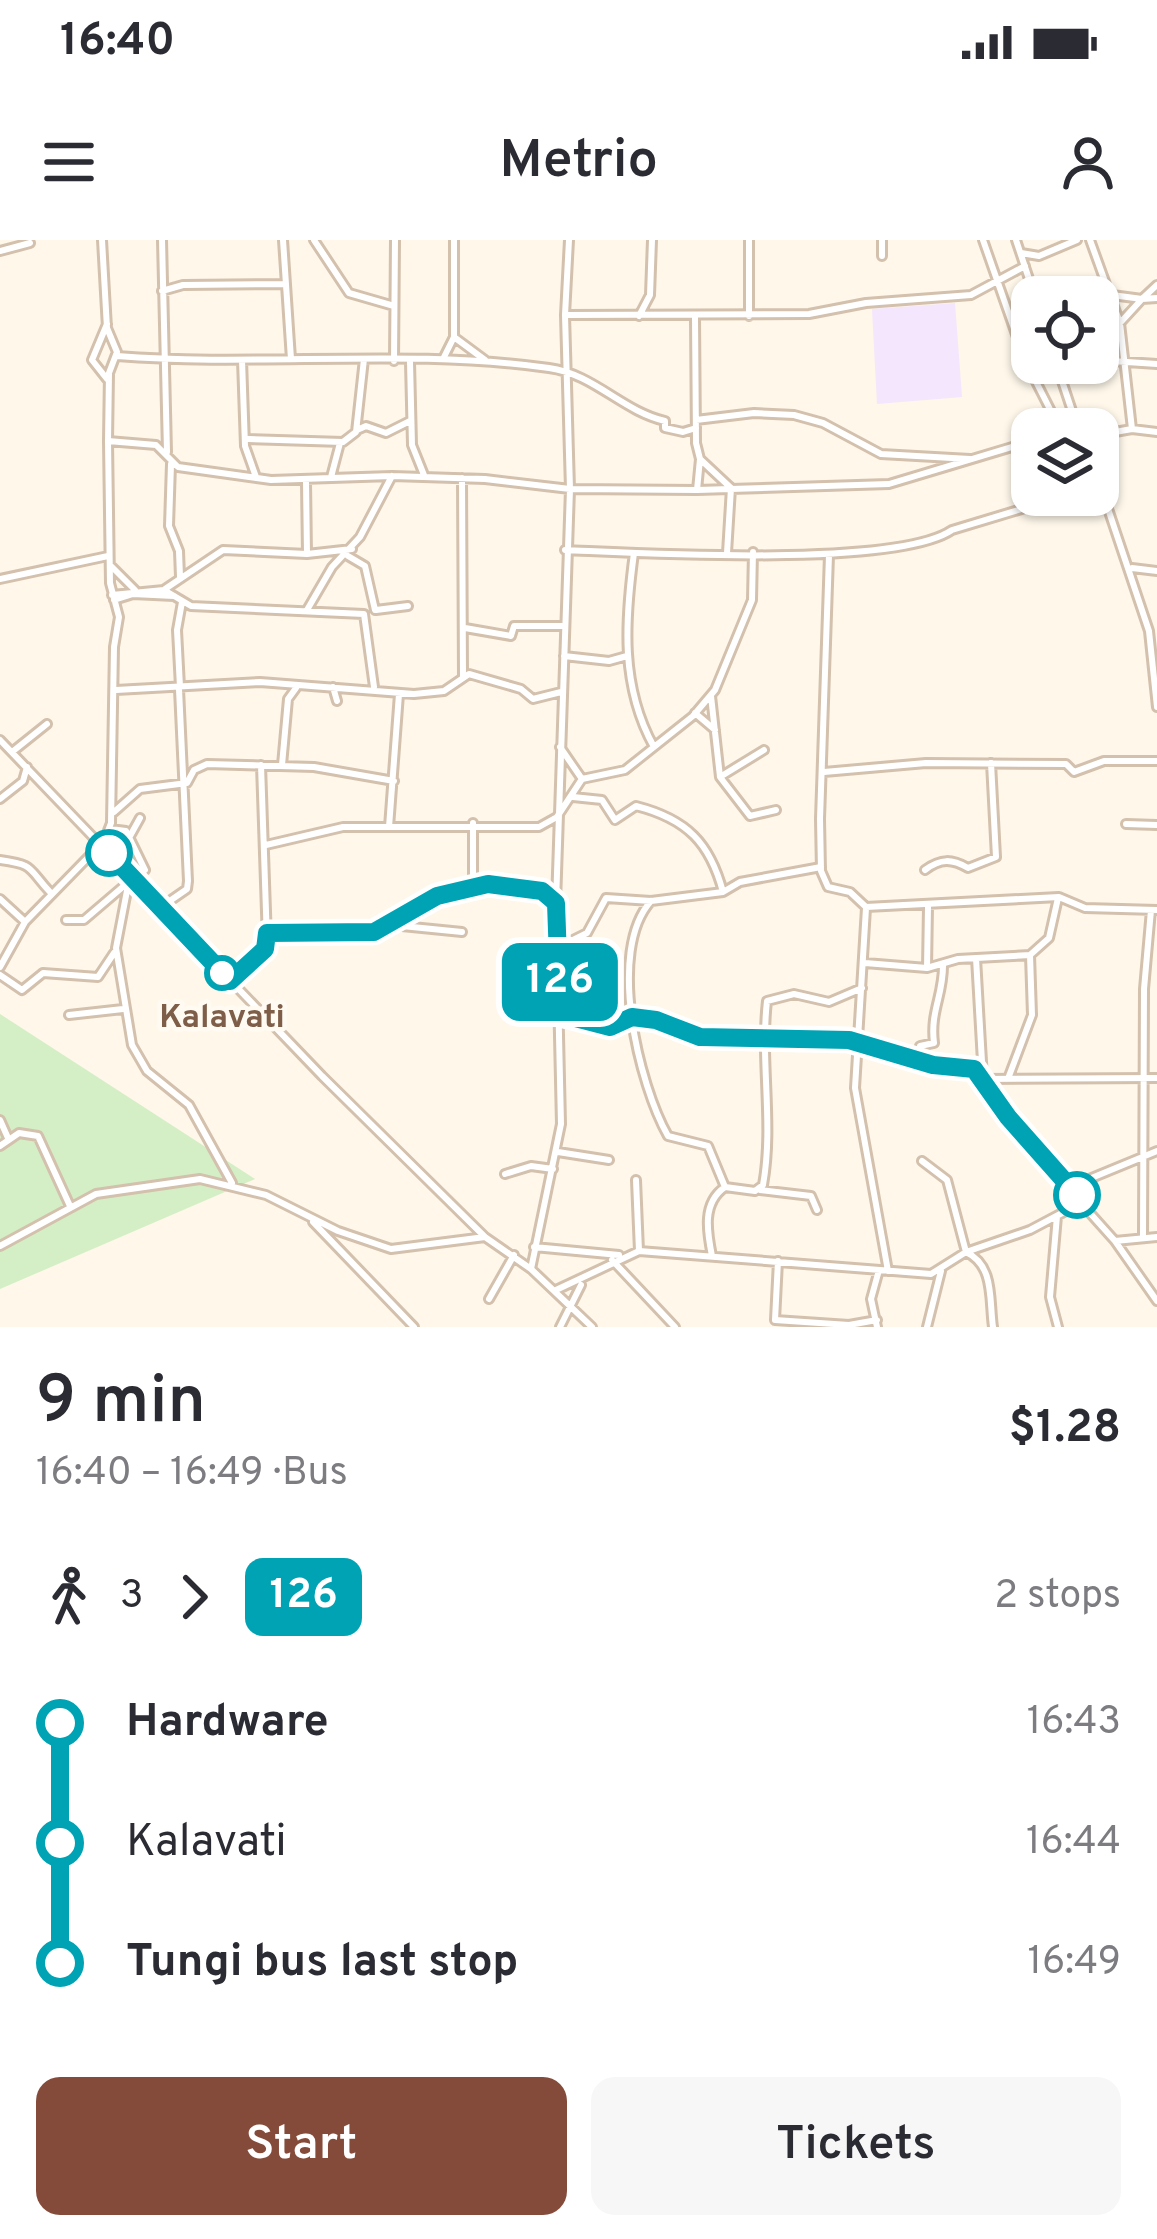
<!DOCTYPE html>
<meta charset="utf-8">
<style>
:root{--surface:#fff;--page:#f7f7f7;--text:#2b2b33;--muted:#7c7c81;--accent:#854b3a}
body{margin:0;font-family:Overpass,sans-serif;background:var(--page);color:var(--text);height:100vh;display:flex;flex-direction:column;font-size:45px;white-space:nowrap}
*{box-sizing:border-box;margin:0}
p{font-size:39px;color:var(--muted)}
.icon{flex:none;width:66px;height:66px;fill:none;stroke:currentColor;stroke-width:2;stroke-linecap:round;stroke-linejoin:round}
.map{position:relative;height:1087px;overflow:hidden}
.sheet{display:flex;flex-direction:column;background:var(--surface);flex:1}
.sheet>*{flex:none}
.badge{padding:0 24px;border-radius:18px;font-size:42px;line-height:78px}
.fabs{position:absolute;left:1011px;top:36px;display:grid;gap:24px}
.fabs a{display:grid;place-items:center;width:108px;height:108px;border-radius:24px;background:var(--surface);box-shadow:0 3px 9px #0004;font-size:60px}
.map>.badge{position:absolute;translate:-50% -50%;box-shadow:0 0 0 6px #fff}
.legs{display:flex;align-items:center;gap:18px;height:132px;padding:0 36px;font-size:39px}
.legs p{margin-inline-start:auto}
.summary{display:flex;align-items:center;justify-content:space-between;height:204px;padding:0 36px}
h1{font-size:66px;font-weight:600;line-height:90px}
.action{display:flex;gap:24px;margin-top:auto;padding:24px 36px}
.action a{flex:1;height:138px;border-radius:24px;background:var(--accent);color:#fff;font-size:48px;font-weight:600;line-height:138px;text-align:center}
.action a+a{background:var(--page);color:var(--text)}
ul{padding:0 36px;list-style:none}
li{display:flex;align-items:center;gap:42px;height:120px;font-size:45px}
li i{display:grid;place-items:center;width:18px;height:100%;margin:0 15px;background:currentColor}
li i::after{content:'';width:30px;height:30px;margin:-15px;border:9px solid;border-radius:50%;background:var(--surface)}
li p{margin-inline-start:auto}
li:first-child i{background:linear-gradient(#0000 50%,currentColor 0)}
li:last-child i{background:linear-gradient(currentColor 50%,#0000 0)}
.status{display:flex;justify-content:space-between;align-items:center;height:84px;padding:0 60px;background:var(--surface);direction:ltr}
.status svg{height:33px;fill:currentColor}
header{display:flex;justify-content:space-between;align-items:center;height:156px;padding:0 36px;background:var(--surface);font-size:54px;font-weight:600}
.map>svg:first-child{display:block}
</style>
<div class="status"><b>16:40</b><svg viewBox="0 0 49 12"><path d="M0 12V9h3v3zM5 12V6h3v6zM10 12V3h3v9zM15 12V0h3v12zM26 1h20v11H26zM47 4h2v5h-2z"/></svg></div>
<header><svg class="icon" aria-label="menu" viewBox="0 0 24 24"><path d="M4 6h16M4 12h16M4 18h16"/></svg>Metrio<svg class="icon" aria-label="person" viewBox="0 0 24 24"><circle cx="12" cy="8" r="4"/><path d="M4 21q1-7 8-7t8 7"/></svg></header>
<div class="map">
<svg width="1157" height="1087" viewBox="0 0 1157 1087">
<rect width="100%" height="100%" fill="#fef7ea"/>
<path fill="#f4e6fc" d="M 955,63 L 962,157 L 877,164 L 872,69 Z"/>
<path fill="#d4efc5" d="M 0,774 L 255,939 L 0,1049 Z"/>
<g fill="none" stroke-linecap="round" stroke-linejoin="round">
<defs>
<path id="minor" d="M 162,0 L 167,212
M 283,0 L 291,119
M 314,0 L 349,53 L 394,66
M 983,0 L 1025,120 L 1060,189
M 1016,0 L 1035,57
M 1090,0 L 1120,83 L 1132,189
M 0,11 L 30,3
M 1021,13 L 1039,16 L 1077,0
M 882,16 L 882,0
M 162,51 L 183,45 L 284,44
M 1112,55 L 1142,59 L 1157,45
M 565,75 L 809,74 L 866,63 L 971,55 L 1025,26
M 639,76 L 650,55 L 652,0
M 749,76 L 749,0
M 695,77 L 696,203 L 700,219 L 731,248 L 727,313
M 1120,83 L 1142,59 L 1157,58
M 107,84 L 92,120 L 107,139
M 454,97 L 485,120
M 117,116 C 260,127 407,108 549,128 C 594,134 622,171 665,181 L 665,188 L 683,192 L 696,188
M 443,119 L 454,97 L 454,0
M 242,120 L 245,206 L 256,237
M 394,121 L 395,0
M 410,122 L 412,205 L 424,235
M 1056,123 L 1078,189
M 1057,128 L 1112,121 L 1157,124
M 696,180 L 754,173 L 794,175 L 823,183 L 881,214 L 970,219
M 357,190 L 366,186 L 386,193 L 410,181
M 1098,195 L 1132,189 L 1157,192
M 248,199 L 343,202 L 356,192 L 364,119
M 108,201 L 156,205 L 178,227 L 271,240 L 392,236 L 485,239 L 570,249 L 697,250 L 889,244 L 1032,201
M 171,224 L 169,286 L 179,311 L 180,337
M 331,237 L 340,203
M 462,238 L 463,436
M 1098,239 L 1149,391 L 1157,467
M 306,242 L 307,314
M 697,250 L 700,219
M 565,310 C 642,313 896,328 952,290 L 1068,255
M 634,313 C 625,380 620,446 654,507
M 829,315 L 820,579 L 821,631 L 828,647 L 850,652 L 866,667 L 1059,657 L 1085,668 L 1157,670
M 348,316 L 365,326 L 375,370
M 112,327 L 135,350
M 1132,328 L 1157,331
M 0,339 L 108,316
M 165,349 L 223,310 L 307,314 L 352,309
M 112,355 L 164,350 L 191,366 L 364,374 L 374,447
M 114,360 L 133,354 L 174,356
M 307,370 L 332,327 L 360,297 L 392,236
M 376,370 L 408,366
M 465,388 L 511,396 L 514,386 L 563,386
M 564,416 L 609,421 L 627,416
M 180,447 L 177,390 L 182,362
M 333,447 L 337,461
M 116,450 L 260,442 L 414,454 L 444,451 L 469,434 L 521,449 L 533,459 L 561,452
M 711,456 L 720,537 L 750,576 L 776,570
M 695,473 L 715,490
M 0,500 L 322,836 L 485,997 L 531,1029 L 592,1087
M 560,507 L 582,539
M 12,512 L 47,484
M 282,525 L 288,459 L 296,448
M 824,532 L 926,523 L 1066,524 L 1074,532 L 1104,521 L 1157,521
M 720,537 L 764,510
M 573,557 L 602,560 L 615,580 L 636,566 C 687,579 710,603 723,652
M 0,559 L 23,541 L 27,527
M 114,572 L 140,549 L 187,543 L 194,530 L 207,524 L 314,527 L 394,541
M 1126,584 L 1157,585
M 389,587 L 399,454
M 110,589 L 126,591 L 145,630
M 130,596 L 140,578
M 266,605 L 343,587 L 539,587 L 557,577 L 582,539 L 625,530 L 693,476 L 715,450 L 752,360 L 753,312
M 0,620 C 35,625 27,627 50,652
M 925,630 C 941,618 952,619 968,628 L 996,617 L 991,523
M 130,635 L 116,708 L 132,805 L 147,831 L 189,865 L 232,943
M 473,649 L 473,583
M 0,659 L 24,681
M 651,661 C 606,711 639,845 668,896 L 708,906 L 725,947
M 161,667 L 187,649 L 188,641 L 179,449
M 866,668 L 855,848 L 888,1031
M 66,680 L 84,680 L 125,645
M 392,685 L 462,692
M 267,693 L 367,694 L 437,656 L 491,644 L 544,652 L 556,663
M 557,708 L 587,693 L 606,658 L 651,661 L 723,652 L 740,642 L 821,627
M 976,718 L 983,839 L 1157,838
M 865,723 L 927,728 L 958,719 L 1030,715
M 0,727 L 25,682 L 104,601 L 111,583 L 114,407 L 119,377 L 110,343 L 108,201 L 109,133 L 117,112 L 107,88 L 102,0
M 927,728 L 928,667
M 0,735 L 22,750 L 43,733 L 98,737 L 114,713
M 231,740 L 262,713 L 267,701 L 261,525
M 560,774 L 610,787 L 632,777 L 700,797 L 849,800 L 933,825 L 974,829 L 1081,963
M 69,775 L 123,769
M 923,822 L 920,806 L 934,803 C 930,772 943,756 943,726
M 1009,836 L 1032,775 L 1030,715 L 1049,698 L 1058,658
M 0,880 L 8,898
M 0,906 L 19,893 L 38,896 L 70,966
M 558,912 L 609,920
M 922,921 L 947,940 L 966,1012 C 995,1026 989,1060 993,1087
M 505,934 L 531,926 L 553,929
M 636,940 L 639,1011
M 1072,946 L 1157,911
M 760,950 L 811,956 L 817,970
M 1057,976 L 1050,1057 L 1058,1087
M 313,982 L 414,1087
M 1143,996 L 1144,749 L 1151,670
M 1115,1001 L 1157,1061
M 0,1006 L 96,954 L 200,939 L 266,955 L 338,991 L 391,1009 L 485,997
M 534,1007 L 619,1015
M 712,1016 C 707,991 702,963 725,947 L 755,951 L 763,945 C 774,884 760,822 767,761 L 794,754 L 829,762 L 862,748
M 612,1020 L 675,1087
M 778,1021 L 775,1080 L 849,1085 L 877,1080
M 531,1029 L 561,884 L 556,663 L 570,249 L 565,75 L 569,0
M 556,1050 L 639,1011 L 931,1034 L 966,1012 L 1030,990 L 1081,963 L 1115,1001 L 1157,997
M 489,1059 L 514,1015
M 560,1087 L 581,1045
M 877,1087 L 871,1059 L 879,1030
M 927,1087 L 941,1031"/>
</defs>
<use href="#minor" stroke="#d3c0ad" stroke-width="12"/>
<use href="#minor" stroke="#fff" stroke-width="6"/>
</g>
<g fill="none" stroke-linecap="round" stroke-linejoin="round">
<defs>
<path id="line-1" d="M 109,613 L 230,741 L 265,709 L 267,693 L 374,692 L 437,656 L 488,644 L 542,651 L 556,663 L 560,774 L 610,787 L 632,777 L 656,780 L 700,797 L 849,800 L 933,825 L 974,829 L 1008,877 L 1077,955"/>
</defs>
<use href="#line-1" stroke="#fff" stroke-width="27"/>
<use href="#line-1" stroke="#00a3b4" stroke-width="18"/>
</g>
<g fill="#fff" stroke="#00a3b4" stroke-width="6">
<circle cx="109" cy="613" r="21"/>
<circle cx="222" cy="733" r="15"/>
<circle cx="1077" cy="955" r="21"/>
</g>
<g text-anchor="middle" stroke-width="9" stroke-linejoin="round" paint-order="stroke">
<g font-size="33" font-weight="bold" fill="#7e5e49" stroke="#fffbf2">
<text x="222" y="787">Kalavati</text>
</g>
</g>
</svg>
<div class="fabs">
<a><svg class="icon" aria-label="locate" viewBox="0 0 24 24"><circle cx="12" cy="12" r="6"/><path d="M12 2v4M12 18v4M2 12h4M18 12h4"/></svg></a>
<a><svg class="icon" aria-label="layers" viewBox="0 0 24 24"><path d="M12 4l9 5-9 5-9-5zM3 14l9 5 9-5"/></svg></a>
</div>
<b class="badge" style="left:560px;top:742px;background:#00a3b4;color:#fff">126</b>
</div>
<section class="sheet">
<div class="summary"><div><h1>9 min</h1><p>16:40 – 16:49 · Bus</p></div><b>$1.28</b></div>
<div class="legs"><svg class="icon" aria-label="walk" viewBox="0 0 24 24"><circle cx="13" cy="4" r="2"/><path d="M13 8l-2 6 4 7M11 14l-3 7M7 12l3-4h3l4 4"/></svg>3<svg class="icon" aria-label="forward" viewBox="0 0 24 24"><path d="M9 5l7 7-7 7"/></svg><b class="badge" style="background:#00a3b4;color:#fff">126</b><p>2 stops</p></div>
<ul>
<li><i style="color:#00a3b4"></i><b>Hardware</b><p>16:43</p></li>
<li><i style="color:#00a3b4"></i><span>Kalavati</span><p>16:44</p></li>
<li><i style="color:#00a3b4"></i><b>Tungi bus last stop</b><p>16:49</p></li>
</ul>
<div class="action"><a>Start</a><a>Tickets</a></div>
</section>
